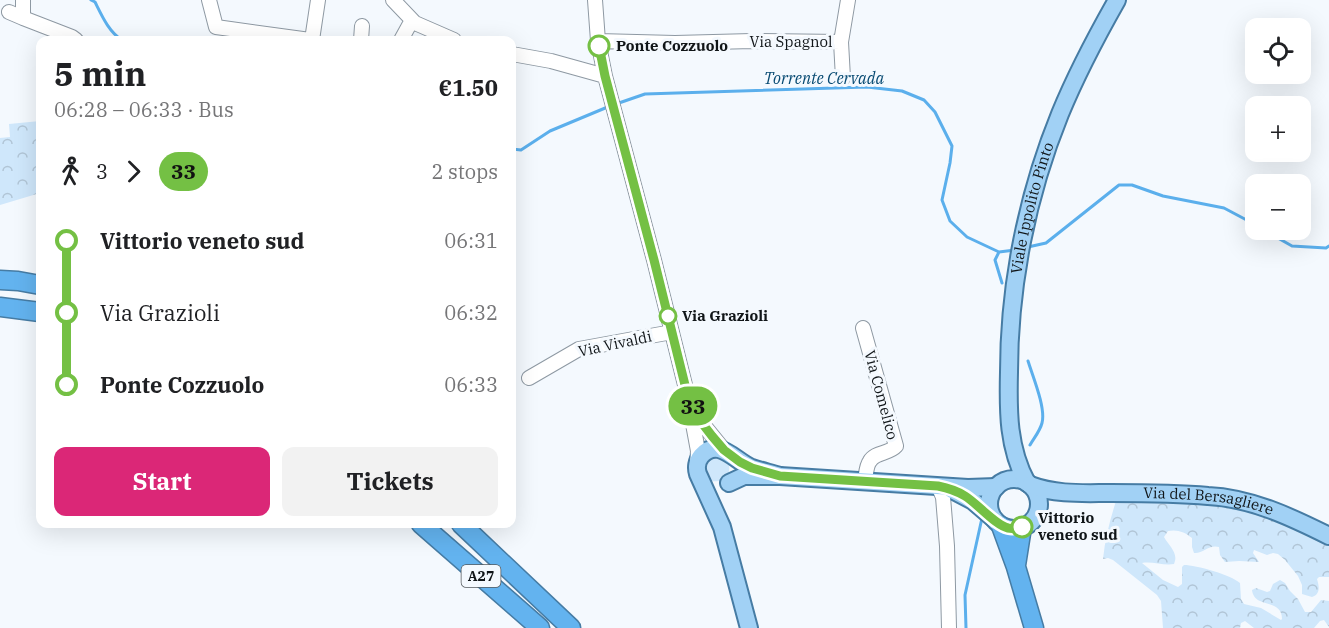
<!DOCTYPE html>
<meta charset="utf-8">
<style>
:root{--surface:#fff;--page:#f2f2f2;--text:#202124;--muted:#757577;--accent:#db2777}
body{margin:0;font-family:"IBM Plex Serif",serif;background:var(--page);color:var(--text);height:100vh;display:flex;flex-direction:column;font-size:22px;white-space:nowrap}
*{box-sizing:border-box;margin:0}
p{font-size:20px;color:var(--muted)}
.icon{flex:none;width:33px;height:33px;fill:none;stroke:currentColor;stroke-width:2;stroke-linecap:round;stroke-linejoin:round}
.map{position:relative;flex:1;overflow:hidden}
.sheet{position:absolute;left:36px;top:36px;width:480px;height:492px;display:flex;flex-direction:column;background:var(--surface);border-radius:12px;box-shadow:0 6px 24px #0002}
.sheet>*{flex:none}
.badge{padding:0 12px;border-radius:20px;font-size:21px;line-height:39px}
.controls{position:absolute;left:1245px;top:18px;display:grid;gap:12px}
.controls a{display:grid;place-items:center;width:66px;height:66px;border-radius:12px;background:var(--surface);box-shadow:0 6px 24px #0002;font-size:30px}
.map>.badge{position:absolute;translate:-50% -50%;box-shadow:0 0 0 3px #fff}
.legs{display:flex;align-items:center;gap:9px;height:66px;padding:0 18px;font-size:20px}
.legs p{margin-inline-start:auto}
.overview{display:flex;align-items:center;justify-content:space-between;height:102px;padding:0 18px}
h1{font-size:33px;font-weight:700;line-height:45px}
.cta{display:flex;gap:12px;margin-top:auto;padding:12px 18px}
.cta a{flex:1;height:69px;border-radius:12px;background:var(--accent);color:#fff;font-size:24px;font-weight:700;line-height:69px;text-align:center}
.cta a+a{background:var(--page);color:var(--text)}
ul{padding:0 18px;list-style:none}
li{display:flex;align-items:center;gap:21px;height:72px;font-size:22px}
li i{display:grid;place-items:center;width:9px;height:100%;margin:0 8px;background:currentColor}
li i::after{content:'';width:15px;height:15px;margin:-8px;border:4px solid;border-radius:50%;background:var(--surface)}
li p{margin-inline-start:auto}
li:first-child i{background:linear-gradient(#0000 50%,currentColor 0)}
li:last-child i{background:linear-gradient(currentColor 50%,#0000 0)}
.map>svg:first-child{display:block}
</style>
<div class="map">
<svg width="1329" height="628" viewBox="0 0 1329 628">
<defs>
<pattern id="forest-crowns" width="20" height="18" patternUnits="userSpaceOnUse" patternTransform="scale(1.5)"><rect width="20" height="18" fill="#cfe7fb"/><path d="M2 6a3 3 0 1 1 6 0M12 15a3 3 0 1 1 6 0" fill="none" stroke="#b1c5d6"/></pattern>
</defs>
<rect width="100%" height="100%" fill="#f4f9fe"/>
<path fill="#cfe7fb" d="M 713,455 L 728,462 C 733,475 722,485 708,480 L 703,464 Z"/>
<path fill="url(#forest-crowns)" d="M 40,121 L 40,193 L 0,205 L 0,138 L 10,137 L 9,124 Z
M 1116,501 L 1208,501 L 1264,514 L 1329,543 L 1329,577 L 1319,577 L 1317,579 C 1319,586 1321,594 1312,597 L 1302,594 L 1302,585 L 1298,576 L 1285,560 L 1278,554 L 1273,553 L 1267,555 L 1254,550 L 1253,553 L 1259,562 L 1239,561 L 1225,562 L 1220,555 L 1219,547 C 1209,544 1203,554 1194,553 L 1192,547 L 1192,538 C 1185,532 1177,529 1168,531 L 1164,537 C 1169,546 1179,553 1174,564 C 1164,566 1152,561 1142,563 L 1163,580 L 1178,587 L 1182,584 L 1182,567 L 1184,565 C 1196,565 1231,575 1240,583 L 1241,599 L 1244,604 L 1261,608 L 1281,620 L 1282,619 C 1282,598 1254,609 1252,590 L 1256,588 L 1267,592 L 1270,591 L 1273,584 L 1280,580 L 1285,583 L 1290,591 L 1298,599 L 1305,612 L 1311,612 L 1321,600 L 1329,601 L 1329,627 L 1324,620 L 1320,621 L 1314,628 L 1254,628 L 1245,621 L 1241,623 L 1240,628 L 1163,628 L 1161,601 L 1157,595 L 1113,560 L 1108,558 L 1103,559 C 1105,539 1110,520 1116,501 Z"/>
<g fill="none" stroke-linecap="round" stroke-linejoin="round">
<path stroke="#5bafec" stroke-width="3" d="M 91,0 L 95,2 C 102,16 109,32 122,40
M 616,104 L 645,94 L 867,87 L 902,91 L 924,100 L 935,112 L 952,146 L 950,163 L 942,200 L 950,221 L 967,237 L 999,252 L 1015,250
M 512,149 L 521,150 L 550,131 L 610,106
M 1264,230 L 1292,246 L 1326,248 L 1329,246
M 1028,247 L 1046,243 L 1119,185 L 1132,185 L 1163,196 L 1224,208 L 1256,225
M 999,252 L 995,260 L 1002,283
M 1028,361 C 1033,377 1046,408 1042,423 C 1040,431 1034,438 1030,445
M 966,628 L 965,595 L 982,518"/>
<defs>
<path id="minor" d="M 209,0 L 216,27 L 310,40
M 393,0 L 415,23 L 454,40
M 595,0 L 598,41 L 605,76 L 654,260 L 688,397 L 698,451 L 697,465
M 9,12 L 23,18 L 23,0
M 23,18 L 72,37 L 76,40
M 312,40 L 318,0
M 361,40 L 362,26
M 401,40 L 412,20
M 598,41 L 675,43 L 752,41 L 841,42
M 512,54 L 551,61 L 605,76
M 843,78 L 841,42 L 848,0
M 863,328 L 896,446 C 889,454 875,452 870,461 C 866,466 866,475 865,481
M 529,378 L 579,349 L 672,332
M 695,409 L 702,423 L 724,450
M 938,486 L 943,497 L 947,546 L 949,628"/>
<g id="major">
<circle cx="1014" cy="504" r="25"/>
<path d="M 729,483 L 744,476 L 780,476 L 968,488 L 996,487"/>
<path id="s1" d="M 1027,483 C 1008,448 1008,412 1009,372 C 1009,285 1027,195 1060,114 C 1076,75 1096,37 1117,0"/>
<path id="s2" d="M 1030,485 C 1057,495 1083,493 1111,493 C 1143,493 1176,493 1208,496 C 1251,498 1291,517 1329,536"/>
<path d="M 952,490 L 973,501 L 994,519"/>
<path d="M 749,628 L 722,527 L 698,474 C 696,468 697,461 701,456 C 718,436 736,462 752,468 C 761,471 770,473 780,476"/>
</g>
<path id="highway" d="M 0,280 L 18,281 L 40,285
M 0,307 L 40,312
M 421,524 L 540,628
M 461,524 L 571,628
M 1001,526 L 1016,567 L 1034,628
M 1016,565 L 1022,527"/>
</defs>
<use href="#minor" stroke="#8e99a3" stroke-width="16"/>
<use href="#major" stroke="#467ca4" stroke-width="20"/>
<use href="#highway" stroke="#467ca4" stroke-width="21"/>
<use href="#minor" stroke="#fff" stroke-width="14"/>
<use href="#major" stroke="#a1d1f5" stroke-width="16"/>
<use href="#highway" stroke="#63b3ef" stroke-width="18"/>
</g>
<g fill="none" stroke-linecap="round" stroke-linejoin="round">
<defs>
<path id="line-1" d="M 599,46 L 605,76 L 654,260 L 688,397 L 702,423 L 712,436 L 724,450 L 740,462 L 752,468 L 780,476 L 938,486 C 948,488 957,491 965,496 C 978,504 995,525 1008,528 C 1013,529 1018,528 1022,527"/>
</defs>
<use href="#line-1" stroke="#fff" stroke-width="14"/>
<use href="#line-1" stroke="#74c044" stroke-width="9"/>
</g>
<g fill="#fff" stroke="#74c044" stroke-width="3">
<circle cx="599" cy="46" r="10"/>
<circle cx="668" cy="316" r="8"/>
<circle cx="1022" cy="527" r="10"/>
</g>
<g text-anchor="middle" stroke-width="6" stroke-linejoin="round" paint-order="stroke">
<rect fill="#f4f9fe" stroke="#54595d" stroke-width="1.5" x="461.5" y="565" width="39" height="22" rx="4.5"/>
<g font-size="14" font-weight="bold" fill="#101518">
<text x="481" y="581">A27</text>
</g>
<g font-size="15" fill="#101518" stroke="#f4f9fe">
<text x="791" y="47">Via Spagnol</text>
<text dy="5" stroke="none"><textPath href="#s1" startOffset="280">Viale Ippolito Pinto</textPath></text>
<text transform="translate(615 344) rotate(-12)" y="5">Via Vivaldi</text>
<text transform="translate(881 395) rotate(75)" y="5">Via Comelico</text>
<text dy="5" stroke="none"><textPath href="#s2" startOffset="180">Via del Bersagliere</textPath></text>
</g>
<g font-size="15" font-weight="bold" fill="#101518" stroke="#f4f9fe" text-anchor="start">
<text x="616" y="51">Ponte Cozzuolo</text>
<text x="682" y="321">Via Grazioli</text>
<text x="1038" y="523">Vittorio<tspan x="1038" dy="17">veneto sud</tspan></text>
</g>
<g font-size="16" font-style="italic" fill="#074a72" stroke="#f4f9fe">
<text x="824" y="84">Torrente Cervada</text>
</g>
</g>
</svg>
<div class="controls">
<a><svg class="icon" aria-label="locate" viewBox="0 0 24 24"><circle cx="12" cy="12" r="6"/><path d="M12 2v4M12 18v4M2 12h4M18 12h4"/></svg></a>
<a>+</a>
<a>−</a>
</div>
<b class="badge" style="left:693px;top:406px;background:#74c044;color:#111">33</b>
<section class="sheet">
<div class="overview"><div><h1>5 min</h1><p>06:28 – 06:33 · Bus</p></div><b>€1.50</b></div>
<div class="legs"><svg class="icon" aria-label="walk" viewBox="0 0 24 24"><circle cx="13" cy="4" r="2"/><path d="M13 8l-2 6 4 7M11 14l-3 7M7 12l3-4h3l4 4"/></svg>3<svg class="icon" aria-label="forward" viewBox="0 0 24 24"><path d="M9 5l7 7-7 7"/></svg><b class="badge" style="background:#74c044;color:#111">33</b><p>2 stops</p></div>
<ul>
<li><i style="color:#74c044"></i><b>Vittorio veneto sud</b><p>06:31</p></li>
<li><i style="color:#74c044"></i><span>Via Grazioli</span><p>06:32</p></li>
<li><i style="color:#74c044"></i><b>Ponte Cozzuolo</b><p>06:33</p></li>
</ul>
<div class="cta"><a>Start</a><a>Tickets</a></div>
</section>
</div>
